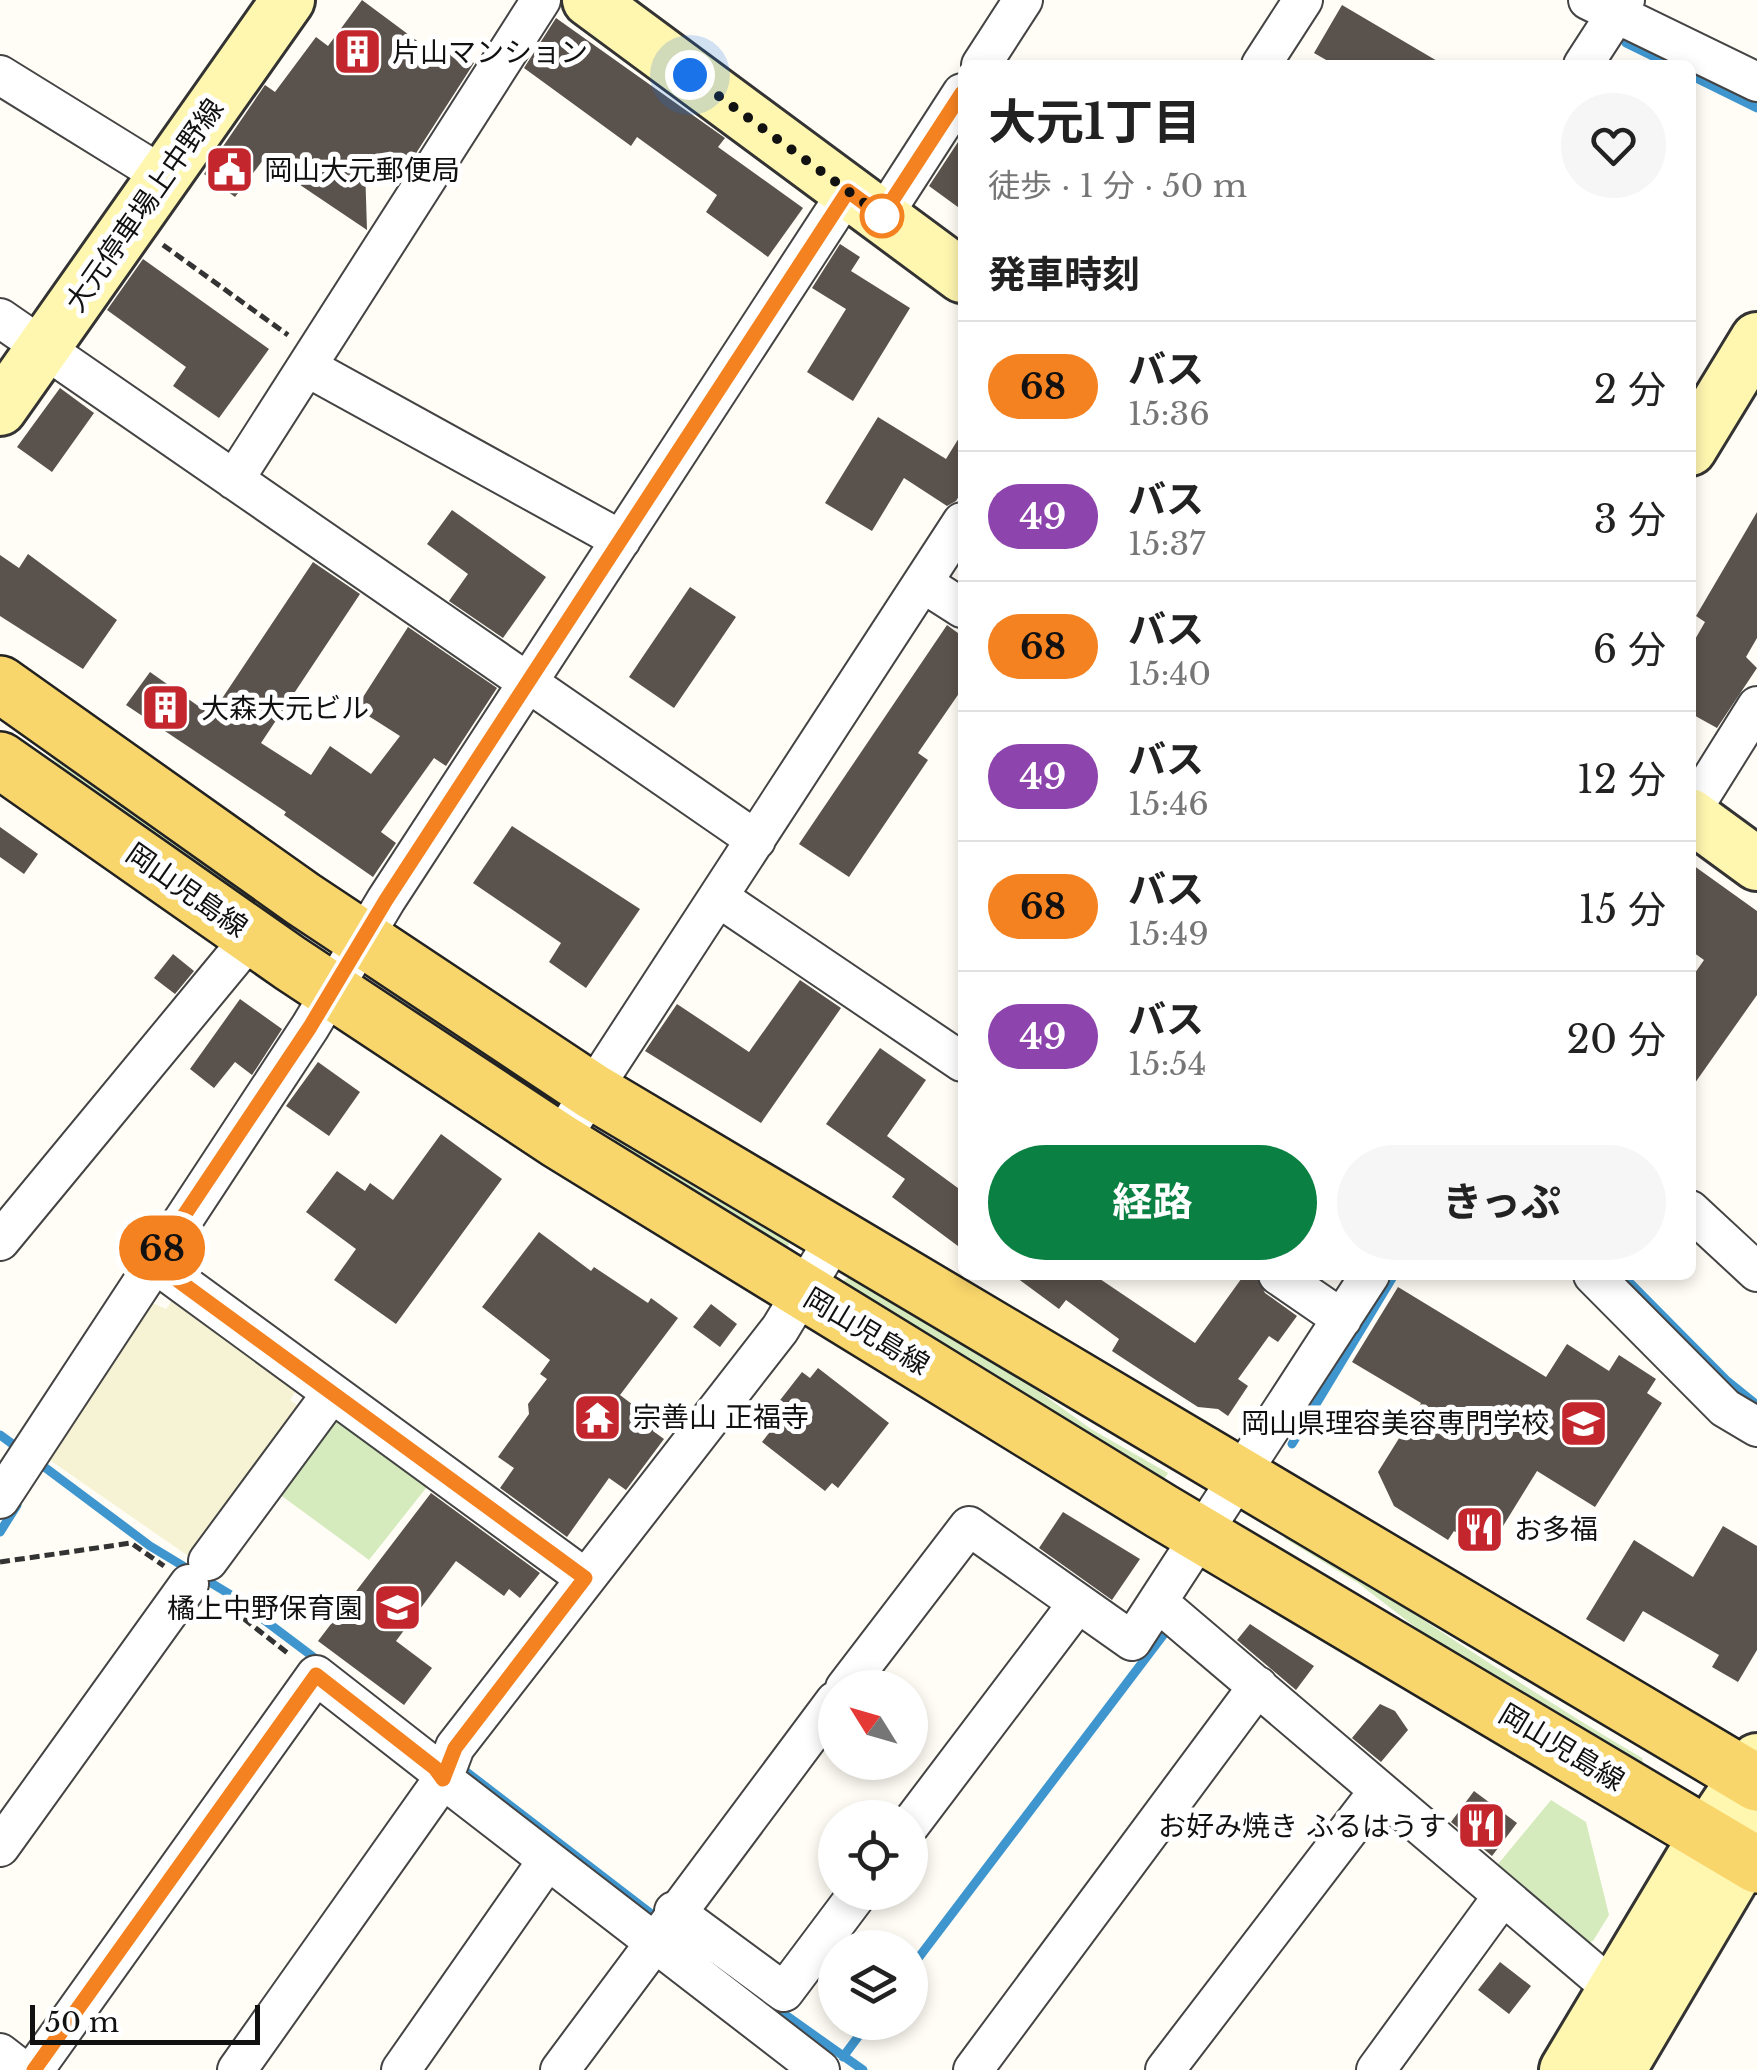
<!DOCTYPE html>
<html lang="ja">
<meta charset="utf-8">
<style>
:root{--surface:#fff;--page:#f6f6f6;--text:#222;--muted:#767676;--line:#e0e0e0;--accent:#0b8043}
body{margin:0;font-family:"Libre Baskerville","Noto Sans JP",serif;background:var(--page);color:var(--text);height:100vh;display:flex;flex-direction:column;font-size:38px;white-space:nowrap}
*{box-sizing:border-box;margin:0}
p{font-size:32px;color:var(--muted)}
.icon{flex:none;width:55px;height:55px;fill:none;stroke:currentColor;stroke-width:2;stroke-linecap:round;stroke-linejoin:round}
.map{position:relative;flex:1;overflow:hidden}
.panel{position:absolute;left:958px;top:60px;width:738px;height:1220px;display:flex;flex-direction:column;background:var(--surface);border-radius:15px;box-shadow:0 5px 15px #0003}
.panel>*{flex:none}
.badge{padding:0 20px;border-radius:32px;font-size:35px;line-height:65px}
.needle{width:65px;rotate:307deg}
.buttons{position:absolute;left:818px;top:1670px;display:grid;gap:20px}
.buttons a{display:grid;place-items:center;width:110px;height:110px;border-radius:50%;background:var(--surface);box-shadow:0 5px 15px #0003;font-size:50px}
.scale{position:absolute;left:30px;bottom:25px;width:230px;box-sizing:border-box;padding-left:10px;border:5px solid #111;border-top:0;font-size:28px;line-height:35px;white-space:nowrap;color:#111;-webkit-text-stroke:8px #fff;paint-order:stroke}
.you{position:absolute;width:50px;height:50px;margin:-25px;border:8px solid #fff;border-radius:50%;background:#1a73e8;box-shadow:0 0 0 15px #1a73e833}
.map>.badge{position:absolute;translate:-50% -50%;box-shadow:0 0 0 5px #fff}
h2{padding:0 30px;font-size:38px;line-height:90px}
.round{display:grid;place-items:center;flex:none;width:105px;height:105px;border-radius:52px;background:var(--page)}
.head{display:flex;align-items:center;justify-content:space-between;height:170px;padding:0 30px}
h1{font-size:48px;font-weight:700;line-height:75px}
.button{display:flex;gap:20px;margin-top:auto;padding:20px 30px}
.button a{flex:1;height:115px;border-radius:60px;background:var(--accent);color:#fff;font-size:40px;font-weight:700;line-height:115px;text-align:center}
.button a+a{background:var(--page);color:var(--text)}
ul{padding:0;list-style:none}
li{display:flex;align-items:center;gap:30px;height:130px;padding:0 30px;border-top:2px solid var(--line)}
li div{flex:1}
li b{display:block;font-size:38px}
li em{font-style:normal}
li .badge{min-width:110px;font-weight:700;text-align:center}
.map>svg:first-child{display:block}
</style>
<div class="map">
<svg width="1757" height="2070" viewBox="0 0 1757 2070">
<rect width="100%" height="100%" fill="#fffdf5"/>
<path fill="#f6f3d4" d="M 175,1297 L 298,1388 L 290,1400 L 304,1410 L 194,1560 L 41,1454 L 146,1300 L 166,1309 Z"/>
<path fill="#d5ebbd" d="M 35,742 L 123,796 L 160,832 L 271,910 L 272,915 L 73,779 Z
M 416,1007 L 552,1097 L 544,1100 L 414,1015 Z
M 616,1135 L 790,1238 L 788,1247 L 612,1143 Z
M 852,1276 L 1002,1365 L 1091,1429 L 1168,1473 L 1164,1479 L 845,1286 L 844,1280 Z
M 333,1412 L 430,1483 L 369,1560 L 271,1488 Z
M 1287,1533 C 1407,1607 1521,1687 1642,1758 L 1644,1765 L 1453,1656 L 1358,1583 L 1284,1538 Z
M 1551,1800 L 1586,1822 L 1609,1915 L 1593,1941 L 1584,1944 L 1494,1869 Z"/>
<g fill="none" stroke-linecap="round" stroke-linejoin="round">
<path stroke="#3f96cf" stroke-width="9" d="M 1626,43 L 1671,65
M 1690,75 L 1757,108
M 1622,1275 L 1726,1380 L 1757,1405
M 0,1435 L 22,1451
M 1292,1444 L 1394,1275
M 35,1460 L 150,1546 L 231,1595 L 320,1662
M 0,1532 L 17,1505
M 460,1767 L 662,1922
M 910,1969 L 1167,1630
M 753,1992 L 863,2070
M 843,2057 L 869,2022"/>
</g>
<path fill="#5a524d" d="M 362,0 L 432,52 L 440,41 L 474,63 L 395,186 L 365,167 L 367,230 L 263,160 L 235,197 L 204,174 L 265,85 L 275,92 L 316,37 L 328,46 Z
M 1342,5 L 1444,65 L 1335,65 L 1314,53 Z
M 556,18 L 725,138 L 718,147 L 803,208 L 768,257 L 706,212 L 717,195 L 637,137 L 631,146 L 524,68 Z
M 962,136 L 962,210 L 929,186 Z
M 840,244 L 860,257 L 851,271 L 910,308 L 853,401 L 807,372 L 846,309 L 812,288 Z
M 143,259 L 269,349 L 219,418 L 173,386 L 186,367 L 107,310 Z
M 60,388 L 94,413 L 52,472 L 17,447 Z
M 878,417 L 946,459 L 962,433 L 962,491 L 956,501 L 947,506 L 904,478 L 872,531 L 825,503 Z
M 452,510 L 546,577 L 503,638 L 449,601 L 468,574 L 427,544 Z
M 1757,512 L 1757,638 L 1746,657 L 1757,668 L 1717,728 L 1690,713 L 1690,648 L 1705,622 L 1696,616 Z
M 28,554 L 117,620 L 83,669 L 0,616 L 0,555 L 19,568 Z
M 313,562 L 360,594 L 261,743 L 311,775 L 330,746 L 371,774 L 400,736 L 356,708 L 408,627 L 497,688 L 446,766 L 434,758 L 381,832 L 396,843 L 373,877 L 284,815 L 286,812 L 126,705 L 150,672 L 211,715 Z
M 690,587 L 736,617 L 674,708 L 629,677 Z
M 947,625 L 962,636 L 962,689 L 918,753 L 928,760 L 849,877 L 799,844 Z
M 512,826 L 640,909 L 586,988 L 549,962 L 561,943 L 473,883 Z
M 0,827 L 38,854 L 24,874 L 0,857 Z
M 1690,863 L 1757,911 L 1757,995 L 1690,1090 L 1690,980 L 1704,960 L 1690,950 Z
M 173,954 L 194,971 L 175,994 L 154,978 Z
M 800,980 L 841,1008 L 761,1123 L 645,1051 L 677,1004 L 749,1052 Z
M 240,999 L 282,1029 L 252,1075 L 235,1062 L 214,1088 L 190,1069 Z
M 880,1048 L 926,1080 L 887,1136 L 962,1191 L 962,1249 L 892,1197 L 905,1179 L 826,1124 Z
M 318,1062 L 360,1092 L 329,1136 L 286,1106 Z
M 441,1134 L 502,1179 L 396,1324 L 334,1280 L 356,1249 L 306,1212 L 337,1171 L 365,1191 L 370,1183 L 393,1200 Z
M 539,1232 L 591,1271 L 594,1267 L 648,1303 L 651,1298 L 678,1318 L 620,1395 L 658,1424 L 653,1431 L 664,1439 L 626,1490 L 609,1478 L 567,1537 L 500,1488 L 514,1468 L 498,1457 L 529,1414 L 528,1404 L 547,1379 L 540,1374 L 550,1360 L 482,1307 Z
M 1013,1275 L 1094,1275 L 1195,1343 L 1244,1275 L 1256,1275 L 1265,1293 L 1297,1316 L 1278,1342 L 1269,1336 L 1238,1379 L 1248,1386 L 1228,1416 L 1218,1409 L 1198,1407 L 1156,1380 L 1112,1351 L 1119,1339 L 1066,1300 L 1059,1309 Z
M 1398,1287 L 1546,1377 L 1567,1344 L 1609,1371 L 1619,1355 L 1656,1379 L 1647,1393 L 1662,1403 L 1595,1507 L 1537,1471 L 1487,1552 L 1454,1531 L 1448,1540 L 1394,1506 L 1378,1472 L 1421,1403 L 1352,1362 Z
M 711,1304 L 737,1324 L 720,1347 L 693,1327 Z
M 818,1368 L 889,1423 L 838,1488 L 832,1483 L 825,1491 L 762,1442 L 779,1420 L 770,1413 L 802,1372 L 810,1378 Z
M 431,1493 L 540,1573 L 520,1598 L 509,1589 L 504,1596 L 456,1561 L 396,1641 L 432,1668 L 404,1705 L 318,1641 Z
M 1063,1512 L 1140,1559 L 1112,1600 L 1039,1548 Z
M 1723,1526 L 1757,1546 L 1757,1650 L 1738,1682 L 1712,1667 L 1719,1655 L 1643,1611 L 1624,1642 L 1586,1619 L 1634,1540 L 1693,1577 Z
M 1250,1624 L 1314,1666 L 1296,1690 L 1237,1640 Z
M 1380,1704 L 1395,1711 L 1408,1730 L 1381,1762 L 1352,1738 Z
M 1474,1791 L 1517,1823 L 1492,1856 L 1451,1822 Z
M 1500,1962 L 1531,1986 L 1509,2014 L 1478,1990 Z"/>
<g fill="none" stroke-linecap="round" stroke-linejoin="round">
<defs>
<path id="street" d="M 1588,0 L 1757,82
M 981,65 L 1023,0
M 1261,65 L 1303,0
M 1583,65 L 1625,0
M 0,75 L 165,177
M 882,217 L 962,93
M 0,318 L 756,840
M 307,367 L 621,540
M 234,480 L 541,0
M 923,583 L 962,608
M 1690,813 L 1757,706
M 718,897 L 962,1062
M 559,1141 L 962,522
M 1690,1210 L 1757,1272
M 0,1241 L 252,936
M 153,1262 L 585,1578
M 1278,1275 L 1342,1319
M 1593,1275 L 1725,1408 L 1757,1427
M 0,1499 L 310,1027 L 386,900 L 848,191
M 208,1561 L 332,1393
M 1160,1604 L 1613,1989
M 845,1688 L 969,1526 L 1132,1641 L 1370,1275
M 910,1825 L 1078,1603
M 0,1847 L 189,1584
M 674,1911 L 784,1992 L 859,1892
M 0,2053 L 22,2070
M 34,2070 L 316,1675 L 435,1768 L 443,1779 L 820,2070
M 237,2070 L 443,1779 L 455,1747 L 780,1329 L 835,1238
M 401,2070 L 547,1861
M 560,2070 L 835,1701
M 973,2070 L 1258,1686
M 1165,2070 L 1377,1793
M 1376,2070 L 1502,1897"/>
<path id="secondary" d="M 589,0 L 962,276
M 0,409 L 288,0
M 1690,449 L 1757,339
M 1690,815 L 1757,864
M 1566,2070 L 1706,1836 L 1757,1760
M 1619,2070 L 1757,1836"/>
<path id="primary" d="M 0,684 L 303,899 L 592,1091 L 1757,1783
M 0,760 L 290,963 L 559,1141 L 1161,1511 L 1757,1865"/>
</defs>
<use href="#street" stroke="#444" stroke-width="42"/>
<use href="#secondary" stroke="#333" stroke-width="58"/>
<use href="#primary" stroke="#222" stroke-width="60"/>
<path stroke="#333" stroke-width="5" stroke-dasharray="10 5" stroke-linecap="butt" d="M 163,245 L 288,335
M 0,1562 L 131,1543 L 164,1566
M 220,1600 L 290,1655"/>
<use href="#street" stroke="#fff" stroke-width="38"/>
<use href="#secondary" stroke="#fff6b0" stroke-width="52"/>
<use href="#primary" stroke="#f9d66b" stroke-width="55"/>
</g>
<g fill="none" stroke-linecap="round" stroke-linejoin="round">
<defs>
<path id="line" d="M 34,2070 L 316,1675 L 435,1768 L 443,1779 L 455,1748 L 585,1578 L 153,1262 L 310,1027 L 386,900 L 848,191 L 882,216 L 962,93"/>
</defs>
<use href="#line" stroke="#fff" stroke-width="22"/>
<use href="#line" stroke="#f58220" stroke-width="15"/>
<path stroke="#111" stroke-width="10" stroke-dasharray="0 18" d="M 690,75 L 882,216"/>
</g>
<defs>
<symbol id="building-square" viewBox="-11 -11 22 22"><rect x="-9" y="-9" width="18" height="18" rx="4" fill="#c4262e" stroke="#fff"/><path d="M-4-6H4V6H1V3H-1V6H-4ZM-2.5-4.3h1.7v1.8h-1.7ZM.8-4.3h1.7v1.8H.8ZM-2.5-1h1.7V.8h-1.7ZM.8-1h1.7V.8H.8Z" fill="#fff"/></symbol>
<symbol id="civic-square" viewBox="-11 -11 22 22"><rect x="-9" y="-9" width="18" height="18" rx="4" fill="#c4262e" stroke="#fff"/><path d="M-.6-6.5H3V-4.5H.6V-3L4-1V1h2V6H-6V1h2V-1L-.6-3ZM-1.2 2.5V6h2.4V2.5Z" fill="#fff"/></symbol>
<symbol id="temple-square" viewBox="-11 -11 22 22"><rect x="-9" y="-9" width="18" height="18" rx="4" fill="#c4262e" stroke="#fff"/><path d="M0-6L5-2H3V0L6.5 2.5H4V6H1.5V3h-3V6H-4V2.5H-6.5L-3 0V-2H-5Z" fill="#fff"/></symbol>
<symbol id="university-square" viewBox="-11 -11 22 22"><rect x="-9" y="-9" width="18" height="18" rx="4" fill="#c4262e" stroke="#fff"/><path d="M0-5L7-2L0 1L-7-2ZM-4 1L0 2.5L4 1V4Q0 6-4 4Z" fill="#fff"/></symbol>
<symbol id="restaurant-square" viewBox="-11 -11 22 22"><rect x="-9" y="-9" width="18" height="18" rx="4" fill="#c4262e" stroke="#fff"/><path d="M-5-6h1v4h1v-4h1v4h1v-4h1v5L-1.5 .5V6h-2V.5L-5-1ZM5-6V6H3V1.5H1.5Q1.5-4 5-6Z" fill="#fff"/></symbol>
<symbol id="school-square" viewBox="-11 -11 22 22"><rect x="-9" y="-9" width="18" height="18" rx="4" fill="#c4262e" stroke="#fff"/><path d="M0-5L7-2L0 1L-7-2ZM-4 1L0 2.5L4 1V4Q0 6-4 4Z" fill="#fff"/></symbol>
</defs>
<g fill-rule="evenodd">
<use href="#building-square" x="330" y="24" width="55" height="55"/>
<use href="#civic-square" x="202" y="142" width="55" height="55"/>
<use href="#building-square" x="138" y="680" width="55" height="55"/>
<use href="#temple-square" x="570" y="1390" width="55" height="55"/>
<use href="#university-square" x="1556" y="1396" width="55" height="55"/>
<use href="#restaurant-square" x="1452" y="1502" width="55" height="55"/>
<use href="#school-square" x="370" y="1580" width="55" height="55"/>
<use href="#restaurant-square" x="1454" y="1798" width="55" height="55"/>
</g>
<circle fill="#fff" stroke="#f58220" stroke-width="5" cx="882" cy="216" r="20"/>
<g text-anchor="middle" stroke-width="10" stroke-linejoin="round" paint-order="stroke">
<g font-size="28" fill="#111" stroke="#fff" text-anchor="start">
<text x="392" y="62">片山マンション</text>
<text x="264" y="180">岡山大元郵便局</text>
<text x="201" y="718">大森大元ビル</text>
<text x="633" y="1427">宗善山 正福寺</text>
<text x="1549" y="1433" text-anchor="end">岡山県理容美容専門学校</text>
<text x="1514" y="1539">お多福</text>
<text x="363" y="1618" text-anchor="end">橘上中野保育園</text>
<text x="1446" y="1836" text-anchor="end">お好み焼き ふるはうす</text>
</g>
<g font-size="28" fill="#111" stroke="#fff">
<text transform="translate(144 205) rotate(-55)" y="10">大元停車場上中野線</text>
<text transform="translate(187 890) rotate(35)" y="10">岡山児島線</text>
<text transform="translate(867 1331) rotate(31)" y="10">岡山児島線</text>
<text transform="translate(1562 1747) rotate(31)" y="10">岡山児島線</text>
</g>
</g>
</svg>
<div class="buttons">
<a><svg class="needle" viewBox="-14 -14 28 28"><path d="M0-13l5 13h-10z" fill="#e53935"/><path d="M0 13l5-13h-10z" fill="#767676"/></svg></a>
<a><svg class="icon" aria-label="locate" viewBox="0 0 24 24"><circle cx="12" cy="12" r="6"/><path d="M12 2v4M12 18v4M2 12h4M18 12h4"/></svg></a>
<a><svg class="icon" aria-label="layers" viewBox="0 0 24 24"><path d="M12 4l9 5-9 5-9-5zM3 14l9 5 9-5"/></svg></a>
</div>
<div class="scale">50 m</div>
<div class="you" style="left:690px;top:75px"></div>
<b class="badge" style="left:162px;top:1248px;background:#f58220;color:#111">68</b>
<section class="panel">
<div class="head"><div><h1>大元1丁目</h1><p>徒歩 · 1 分 · 50 m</p></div><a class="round"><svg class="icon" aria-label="heart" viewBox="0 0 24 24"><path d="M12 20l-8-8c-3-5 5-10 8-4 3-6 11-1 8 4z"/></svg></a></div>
<h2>発車時刻</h2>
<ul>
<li><span class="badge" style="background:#f58220;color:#111">68</span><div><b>バス</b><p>15:36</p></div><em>2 分</em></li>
<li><span class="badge" style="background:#8e44ad;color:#fff">49</span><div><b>バス</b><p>15:37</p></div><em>3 分</em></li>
<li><span class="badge" style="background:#f58220;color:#111">68</span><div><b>バス</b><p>15:40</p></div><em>6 分</em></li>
<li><span class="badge" style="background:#8e44ad;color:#fff">49</span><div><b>バス</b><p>15:46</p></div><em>12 分</em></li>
<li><span class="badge" style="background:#f58220;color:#111">68</span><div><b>バス</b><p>15:49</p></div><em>15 分</em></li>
<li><span class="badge" style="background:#8e44ad;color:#fff">49</span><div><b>バス</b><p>15:54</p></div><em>20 分</em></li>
</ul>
<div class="button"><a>経路</a><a>きっぷ</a></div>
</section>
</div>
